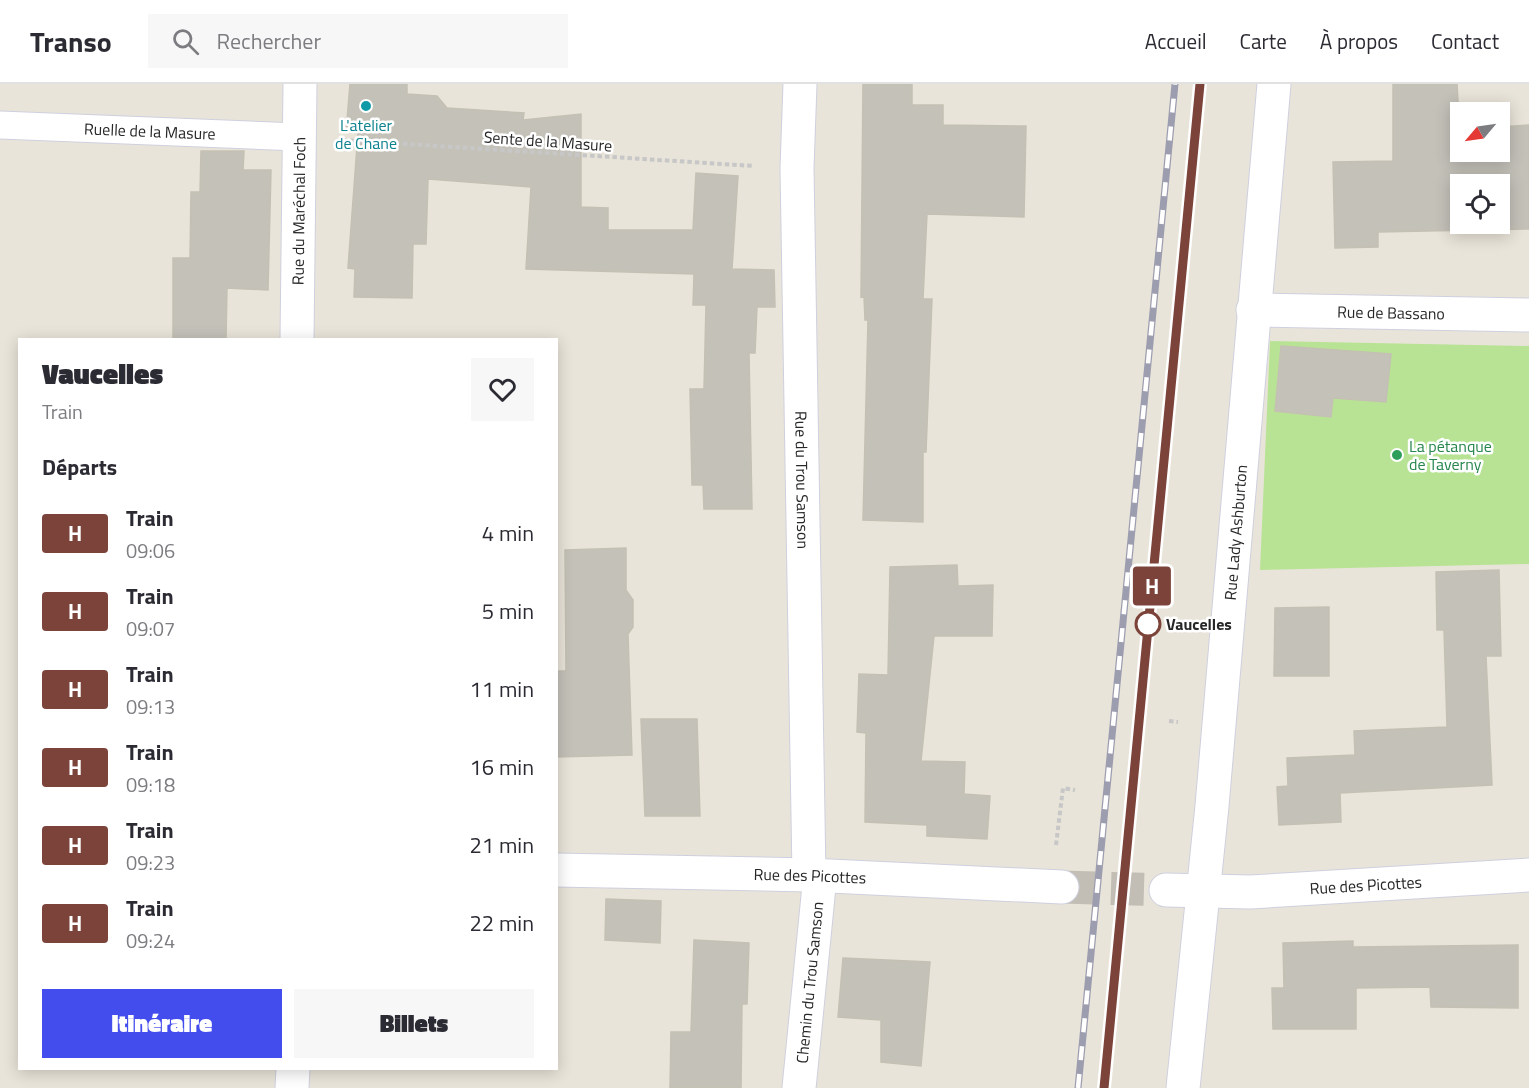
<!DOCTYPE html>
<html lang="fr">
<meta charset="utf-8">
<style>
:root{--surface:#fff;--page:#f7f7f7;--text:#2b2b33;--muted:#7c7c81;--line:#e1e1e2;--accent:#434cec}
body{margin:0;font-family:"Titillium Web",sans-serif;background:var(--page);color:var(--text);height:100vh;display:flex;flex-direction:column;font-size:22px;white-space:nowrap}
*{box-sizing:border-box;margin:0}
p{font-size:20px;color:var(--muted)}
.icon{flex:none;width:33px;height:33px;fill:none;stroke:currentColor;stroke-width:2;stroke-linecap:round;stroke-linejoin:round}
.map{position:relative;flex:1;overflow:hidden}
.details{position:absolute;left:18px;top:254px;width:540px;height:732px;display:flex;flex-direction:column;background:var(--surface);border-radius:0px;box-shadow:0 3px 15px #0003}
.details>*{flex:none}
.badge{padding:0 12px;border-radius:4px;font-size:21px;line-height:39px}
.needle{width:39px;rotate:241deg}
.buttons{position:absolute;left:1450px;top:18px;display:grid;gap:12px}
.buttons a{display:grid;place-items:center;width:60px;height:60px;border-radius:0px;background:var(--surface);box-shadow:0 3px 15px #0003;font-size:30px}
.map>.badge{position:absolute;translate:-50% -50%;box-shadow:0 0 0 3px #fff}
h2{padding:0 24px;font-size:22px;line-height:54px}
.round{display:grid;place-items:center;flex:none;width:63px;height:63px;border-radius:0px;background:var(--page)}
.summary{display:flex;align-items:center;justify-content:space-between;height:102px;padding:0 24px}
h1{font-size:28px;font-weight:800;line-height:45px}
.primary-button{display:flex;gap:12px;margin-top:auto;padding:12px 24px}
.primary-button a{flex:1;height:69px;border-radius:0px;background:var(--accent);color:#fff;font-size:24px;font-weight:800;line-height:69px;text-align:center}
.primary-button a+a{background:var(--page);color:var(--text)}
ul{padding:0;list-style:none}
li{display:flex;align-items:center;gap:18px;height:78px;padding:0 24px}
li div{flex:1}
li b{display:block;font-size:22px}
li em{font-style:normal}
li .badge{min-width:66px;font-weight:700;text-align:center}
header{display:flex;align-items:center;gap:36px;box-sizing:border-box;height:84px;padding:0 30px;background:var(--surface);border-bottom:2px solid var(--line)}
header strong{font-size:28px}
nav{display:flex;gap:33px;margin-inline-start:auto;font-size:21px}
.search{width:420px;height:54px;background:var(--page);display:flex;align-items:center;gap:15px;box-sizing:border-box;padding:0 21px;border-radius:0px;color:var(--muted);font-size:22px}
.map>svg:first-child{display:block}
</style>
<header>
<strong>Transo</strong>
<div class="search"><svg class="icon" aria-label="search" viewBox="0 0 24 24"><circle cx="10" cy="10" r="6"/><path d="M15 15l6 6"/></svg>Rechercher</div>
<nav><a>Accueil</a><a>Carte</a><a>À propos</a><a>Contact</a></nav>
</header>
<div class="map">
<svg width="1529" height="1004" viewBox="0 0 1529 1004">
<rect width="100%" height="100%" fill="#e9e4d9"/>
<path fill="#b8e395" d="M 1270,257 L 1529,262 L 1529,480 L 1260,486 Z"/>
<path fill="#c4c1b9" stroke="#c4c0b3" stroke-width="1.5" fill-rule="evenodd" d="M 350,0 L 407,0 L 407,10 L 437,12 L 447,24 L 524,29 L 523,36 L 581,30 L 581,123 L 608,124 L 608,146 L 693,146 L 696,89 L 738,92 L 732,185 L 774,186 L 775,223 L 757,223 L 755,269 L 749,269 L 752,425 L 704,425 L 703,401 L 692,401 L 690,305 L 704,305 L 706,221 L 693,221 L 694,190 L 526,185 L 531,103 L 428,95 L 426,160 L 413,160 L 412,214 L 354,213 L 355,185 L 348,184 L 358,49 L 346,48 Z
M 863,0 L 912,0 L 912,21 L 943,21 L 943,41 L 1026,42 L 1024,133 L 927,130 L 923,215 L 932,215 L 926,368 L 923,368 L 923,438 L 863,436 L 868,236 L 865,236 L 864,212 L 861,213 Z
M 1393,0 L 1457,0 L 1461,68 L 1500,68 L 1500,43 L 1529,41 L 1529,145 L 1378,148 L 1378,163 L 1335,164 L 1333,78 L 1393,77 ZM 1461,100 L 1500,100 L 1500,140 L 1461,140 Z
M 201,67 L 244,67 L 243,86 L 271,86 L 268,206 L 227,204 L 226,255 L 173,255 L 173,174 L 190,174 L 191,108 L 200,108 Z
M 1281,262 L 1391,270 L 1386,318 L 1333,314 L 1331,333 L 1275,327 Z
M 626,464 L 626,506 L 633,516 L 633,543 L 628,550 L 632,671 L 556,673 L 556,587 L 566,587 L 565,466 Z
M 957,481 L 958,502 L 993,501 L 992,552 L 934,552 L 921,677 L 965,678 L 964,710 L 990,712 L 987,755 L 927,752 L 927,741 L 865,738 L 866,649 L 857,648 L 859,590 L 888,591 L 890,483 Z
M 1499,486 L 1501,572 L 1486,572 L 1492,701 L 1340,709 L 1341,738 L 1279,741 L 1277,703 L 1288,702 L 1287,674 L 1355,671 L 1354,647 L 1447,643 L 1444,546 L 1437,546 L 1436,488 Z
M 1329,523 L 1329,592 L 1274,592 L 1275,524 Z
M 641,635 L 697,635 L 700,732 L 645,732 Z
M 606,815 L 661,817 L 660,859 L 605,856 Z
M 694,856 L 749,859 L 747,920 L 742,920 L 741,1004 L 670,1004 L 671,948 L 691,948 Z
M 1353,857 L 1353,863 L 1518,861 L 1518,924 L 1431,923 L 1430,903 L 1356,904 L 1356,945 L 1273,945 L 1272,904 L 1284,904 L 1283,859 Z
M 843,874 L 930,878 L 921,982 L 881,978 L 881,936 L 838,933 Z"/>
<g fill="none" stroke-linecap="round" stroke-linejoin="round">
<path stroke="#c2beb5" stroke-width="33" stroke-dasharray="33 16" stroke-linecap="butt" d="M 1062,803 L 1166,806"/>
<defs>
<g id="lane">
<path id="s1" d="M 0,41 L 298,53"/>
</g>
<g id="street">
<path id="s2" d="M 800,0 L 797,84 L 809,791"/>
<path id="s3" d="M 1253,226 L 1529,231"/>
<path id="s4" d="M 556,786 L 809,791 L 1062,803"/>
<path id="s5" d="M 1166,806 L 1250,808 L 1529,791"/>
<path id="s6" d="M 799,1004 L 820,792"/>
<path id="s7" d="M 1183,1004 L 1212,722 L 1274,0"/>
</g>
<g id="secondary">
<path id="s8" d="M 297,255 L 300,0"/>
<path d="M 292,1004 L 293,984"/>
</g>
</defs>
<use href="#lane" stroke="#cfd0df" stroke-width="29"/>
<use href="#street" stroke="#cfd0df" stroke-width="35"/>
<use href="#secondary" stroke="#cfd0df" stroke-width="35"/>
<path stroke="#c7c7c7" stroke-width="4" stroke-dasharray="4.5 3" stroke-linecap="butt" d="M 343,56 L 754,82
M 1169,637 L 1178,638
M 1056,761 L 1063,704 L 1075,706"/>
<use href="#lane" stroke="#fff" stroke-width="27"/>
<use href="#street" stroke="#fff" stroke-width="33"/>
<use href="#secondary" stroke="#fff" stroke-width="33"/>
<defs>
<path id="rail" d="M 1078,1004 L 1175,0
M 1104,1004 L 1200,0"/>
</defs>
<use href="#rail" stroke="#9d9db0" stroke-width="7"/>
<use href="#rail" stroke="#fff" stroke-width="4.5" stroke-dasharray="14" stroke-linecap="butt"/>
</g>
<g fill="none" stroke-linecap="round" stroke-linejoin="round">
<defs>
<path id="line" d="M 1104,1004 L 1200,0"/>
</defs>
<use href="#line" stroke="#fff" stroke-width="14"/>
<use href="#line" stroke="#7b4339" stroke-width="9"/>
</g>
<circle fill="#0f9aa8" stroke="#fff" stroke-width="2" cx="366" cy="22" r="6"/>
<circle fill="#2e9e5b" stroke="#fff" stroke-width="2" cx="1397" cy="371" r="6"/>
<circle fill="#fff" stroke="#7b4339" stroke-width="3" cx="1148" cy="540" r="12"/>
<g text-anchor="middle" stroke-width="5" stroke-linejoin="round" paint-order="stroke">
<g font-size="16" fill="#0d838f" stroke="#fff">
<text x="366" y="47">L'atelier<tspan x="366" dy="18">de Chane</tspan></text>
</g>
<g font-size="16" fill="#272727" stroke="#fff">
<text dy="6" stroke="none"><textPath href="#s1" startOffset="150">Ruelle de la Masure</textPath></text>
<text transform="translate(548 57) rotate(4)" y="6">Sente de la Masure</text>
<text dy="6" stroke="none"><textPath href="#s8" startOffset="128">Rue du Maréchal Foch</textPath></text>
<text dy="6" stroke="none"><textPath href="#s3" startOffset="138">Rue de Bassano</textPath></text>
<text dy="6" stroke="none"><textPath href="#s2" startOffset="396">Rue du Trou Samson</textPath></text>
<text dy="6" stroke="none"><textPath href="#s7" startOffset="558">Rue Lady Ashburton</textPath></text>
<text dy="6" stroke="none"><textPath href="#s4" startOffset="254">Rue des Picottes</textPath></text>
<text dy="6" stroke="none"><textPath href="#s5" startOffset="200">Rue des Picottes</textPath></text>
<text dy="6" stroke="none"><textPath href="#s6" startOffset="106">Chemin du Trou Samson</textPath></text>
</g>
<g font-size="16" fill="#27864d" stroke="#fff" text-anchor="start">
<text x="1409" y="368">La pétanque<tspan x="1409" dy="18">de Taverny</tspan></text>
</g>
<g font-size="16" font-weight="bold" fill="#272727" stroke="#fff" text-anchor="start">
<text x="1166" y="546">Vaucelles</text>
</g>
</g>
</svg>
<div class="buttons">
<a><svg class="needle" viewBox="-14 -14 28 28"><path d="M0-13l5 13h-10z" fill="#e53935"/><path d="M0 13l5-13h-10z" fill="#7c7c81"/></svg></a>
<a><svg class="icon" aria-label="locate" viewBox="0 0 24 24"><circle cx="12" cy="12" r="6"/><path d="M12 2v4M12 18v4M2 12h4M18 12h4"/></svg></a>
</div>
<b class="badge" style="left:1152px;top:502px;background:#7b4339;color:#fff">H</b>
<section class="details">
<div class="summary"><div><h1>Vaucelles</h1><p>Train</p></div><a class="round"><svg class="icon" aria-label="heart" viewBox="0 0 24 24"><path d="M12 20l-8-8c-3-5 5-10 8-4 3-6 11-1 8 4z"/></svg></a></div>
<h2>Départs</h2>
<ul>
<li><span class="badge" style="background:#7b4339;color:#fff">H</span><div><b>Train</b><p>09:06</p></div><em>4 min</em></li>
<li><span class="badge" style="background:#7b4339;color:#fff">H</span><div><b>Train</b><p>09:07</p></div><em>5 min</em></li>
<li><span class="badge" style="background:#7b4339;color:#fff">H</span><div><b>Train</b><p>09:13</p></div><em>11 min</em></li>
<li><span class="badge" style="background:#7b4339;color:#fff">H</span><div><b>Train</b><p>09:18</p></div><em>16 min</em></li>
<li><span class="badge" style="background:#7b4339;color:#fff">H</span><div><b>Train</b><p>09:23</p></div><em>21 min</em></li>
<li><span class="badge" style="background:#7b4339;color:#fff">H</span><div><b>Train</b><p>09:24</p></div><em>22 min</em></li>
</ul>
<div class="primary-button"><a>Itinéraire</a><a>Billets</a></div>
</section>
</div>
